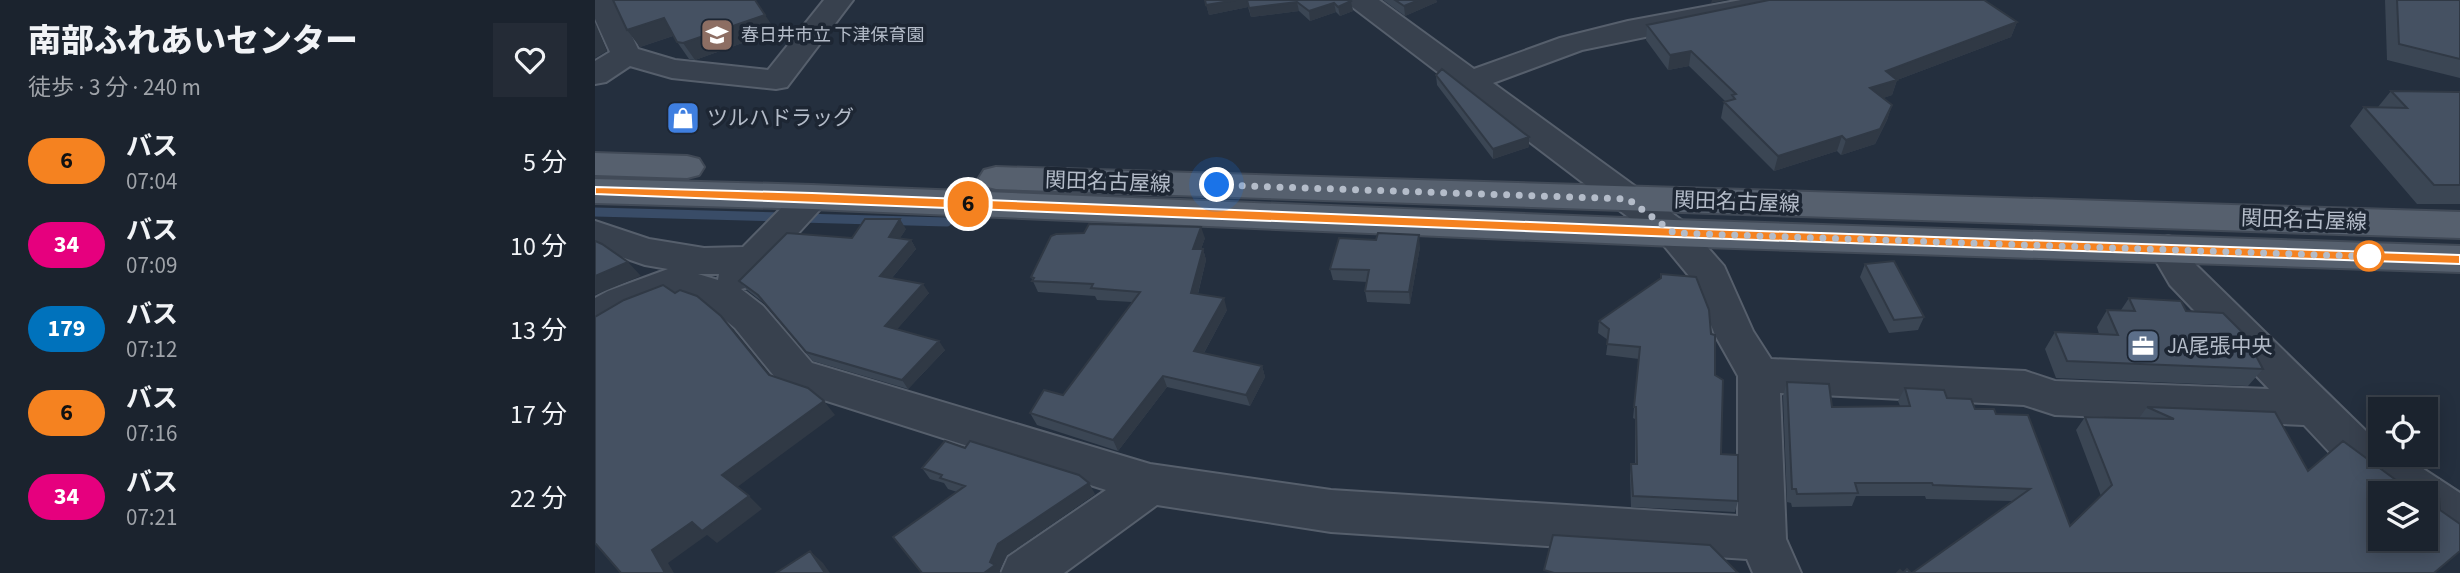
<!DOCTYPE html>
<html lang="ja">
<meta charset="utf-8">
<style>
:root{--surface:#1b232e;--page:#242b36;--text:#f1f3f6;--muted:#a0a4aa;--line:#39404a}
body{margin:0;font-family:"Source Sans 3","Noto Sans JP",sans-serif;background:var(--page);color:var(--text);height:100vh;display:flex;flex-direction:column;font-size:26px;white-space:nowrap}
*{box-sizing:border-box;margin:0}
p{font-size:23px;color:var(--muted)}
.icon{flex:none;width:38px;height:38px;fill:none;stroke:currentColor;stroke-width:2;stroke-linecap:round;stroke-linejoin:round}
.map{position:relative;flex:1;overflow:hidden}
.panel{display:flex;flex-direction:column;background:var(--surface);width:595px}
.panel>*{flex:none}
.badge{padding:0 14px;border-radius:23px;font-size:24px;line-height:46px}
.fabs{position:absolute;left:1773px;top:397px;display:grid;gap:14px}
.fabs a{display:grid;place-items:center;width:70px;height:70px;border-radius:0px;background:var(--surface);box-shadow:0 4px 18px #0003,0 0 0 2px var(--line);font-size:35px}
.you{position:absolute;width:35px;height:35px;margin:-18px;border:5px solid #fff;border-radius:50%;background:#1a73e8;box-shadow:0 0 0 10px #1a73e833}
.map>.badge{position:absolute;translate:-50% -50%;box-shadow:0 0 0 4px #fff}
.round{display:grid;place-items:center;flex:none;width:74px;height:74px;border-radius:0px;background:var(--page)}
.summary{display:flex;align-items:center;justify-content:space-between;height:119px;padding:0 28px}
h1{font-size:33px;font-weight:800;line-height:52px}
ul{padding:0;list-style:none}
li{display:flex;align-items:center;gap:21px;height:84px;padding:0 28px}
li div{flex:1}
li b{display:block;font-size:26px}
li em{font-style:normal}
li .badge{min-width:77px;font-weight:700;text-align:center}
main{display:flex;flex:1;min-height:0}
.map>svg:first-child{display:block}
</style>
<main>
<section class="panel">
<div class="summary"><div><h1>南部ふれあいセンター</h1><p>徒歩 · 3 分 · 240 m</p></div><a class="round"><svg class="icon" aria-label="heart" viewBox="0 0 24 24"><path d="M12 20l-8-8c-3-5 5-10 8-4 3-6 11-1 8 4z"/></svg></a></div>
<ul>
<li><span class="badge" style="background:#f58220;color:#111">6</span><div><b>バス</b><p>07:04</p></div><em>5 分</em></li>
<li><span class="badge" style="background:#e6007e;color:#fff">34</span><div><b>バス</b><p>07:09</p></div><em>10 分</em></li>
<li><span class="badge" style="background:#0072bc;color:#fff">179</span><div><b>バス</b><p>07:12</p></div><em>13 分</em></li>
<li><span class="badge" style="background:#f58220;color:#111">6</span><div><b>バス</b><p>07:16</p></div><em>17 分</em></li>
<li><span class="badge" style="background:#e6007e;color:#fff">34</span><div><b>バス</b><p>07:21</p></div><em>22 分</em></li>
</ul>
</section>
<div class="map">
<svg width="1865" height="573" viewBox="0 0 1865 573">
<rect width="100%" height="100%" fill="#242f3e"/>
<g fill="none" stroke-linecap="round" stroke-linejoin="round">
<path stroke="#394c67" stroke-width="9" d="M 0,212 L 190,217
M 206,218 L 352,222"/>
<defs>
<path id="street" d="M 0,0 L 20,0 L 43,49 L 80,60 L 173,70 L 229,0 L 258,0 L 192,87 L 181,89 L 77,78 L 35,66 L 11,82 L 0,84 L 0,61 L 15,52 L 0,19 Z
M 752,0 L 784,0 L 879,69 L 965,38 L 1033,21 L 1146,0 L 1205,0 L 1201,6 L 1191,8 L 987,50 L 898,83 L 1092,224 L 1129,266 L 1158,331 L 1176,359 L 1430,371 L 1460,381 L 1674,389 L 1575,285 L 1554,249 L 1560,240 L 1573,236 L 1586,240 L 1601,265 L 1772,432 L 1785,441 L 1785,455 L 1807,455 L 1865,493 L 1865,540 L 1848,534 L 1830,521 L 1830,494 L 1791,494 L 1740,458 L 1709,425 L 1460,415 L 1429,405 L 1185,393 L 1191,539 L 1206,573 L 1158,573 L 1152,559 L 736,532 L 562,505 L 469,573 L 406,573 L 413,557 L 511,490 L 188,387 L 140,328 L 116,308 L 81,296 L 41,311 L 14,328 L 0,332 L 0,298 L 13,291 L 73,269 L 50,265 L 0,248 L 0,221 L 54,239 L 109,248 L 148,247 L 205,189 L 217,185 L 229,189 L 235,197 L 229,205 L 154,287 L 146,289 L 168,306 L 217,363 L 555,464 L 736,490 L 1143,516 L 1143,376 L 1120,335 L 1099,282 L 1066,242 L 756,6 ZM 103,274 L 124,274 L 123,280 Z"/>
<path id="primary" d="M 0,153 L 92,156 L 104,159 L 109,167 L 104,175 L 92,178 L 0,175 Z
M 401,167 L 1865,212 L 1865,238 L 401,189 L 389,186 L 384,178 L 389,170 Z
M 0,179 L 217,185 L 1079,220 L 1865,246 L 1865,272 L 1079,246 L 217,209 L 0,203 Z"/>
</defs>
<use href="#street" stroke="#565f6c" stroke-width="4"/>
<use href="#primary" stroke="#414a57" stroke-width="4"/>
<use href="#street" fill="#38414e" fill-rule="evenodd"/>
<use href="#primary" fill="#56606e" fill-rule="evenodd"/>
</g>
<path fill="#3b4654" d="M 610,0 L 756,1 L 758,11 L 745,16 L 741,12 L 715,21 L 704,11 L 656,17 L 653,7 L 614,15 Z
M 788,0 L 841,0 L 842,2 L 810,16 Z
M 1790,0 L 1865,0 L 1865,78 L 1792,60 Z
M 1422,22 L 1416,37 L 1302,80 L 1297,95 L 1288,98 L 1297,105 L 1292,120 L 1280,144 L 1246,155 L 1242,151 L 1179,171 L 1126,118 L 1129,102 L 1131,102 L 1094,66 L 1073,70 L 1051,40 L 1052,25 Z
M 32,30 L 181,31 L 100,60 L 94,59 L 78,36 L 45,47 Z
M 841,75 L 934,137 L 934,147 L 898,159 L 842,85 Z
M 1796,91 L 1865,92 L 1865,204 L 1822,204 L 1755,126 L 1769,107 L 1783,107 Z
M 311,229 L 305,238 L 316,240 L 321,249 L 297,278 L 334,293 L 302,329 L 350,350 L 313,389 L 218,361 L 170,304 L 152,290 L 144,281 L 257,238 Z
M 610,238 L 606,249 L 608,249 L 611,260 L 603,294 L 632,310 L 609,353 L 667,366 L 670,377 L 655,406 L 572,387 L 523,451 L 442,425 L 435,413 L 468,395 L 537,302 L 502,300 L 500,296 L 443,292 L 436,277 Z
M 781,240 L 825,247 L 815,304 L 772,302 L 770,291 L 772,282 L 738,280 L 735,269 Z
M 1270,264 L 1329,317 L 1323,330 L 1294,333 L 1265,277 Z
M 1534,298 L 1591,311 L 1668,369 L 1653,386 L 1461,378 L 1450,349 L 1460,332 L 1504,334 L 1502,327 L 1512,310 L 1526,310 Z
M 1004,321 L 1120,375 L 1126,454 L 1143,501 L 1140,512 L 1036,507 L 1035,475 L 1036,464 L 1040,464 L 1040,419 L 1038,418 L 1044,359 L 1011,355 L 1013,340 L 1003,333 Z
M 1192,382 L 1237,407 L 1305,406 L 1303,401 L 1310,388 L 1352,398 L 1380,409 L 1401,414 L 1475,526 L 1506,496 L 1481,430 L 1490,417 L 1544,418 L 1552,407 L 1713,471 L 1805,483 L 1317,573 L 1417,501 L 1331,499 L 1330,496 L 1261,496 L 1257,506 L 1197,507 L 1196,503 L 1192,502 L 1188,396 Z
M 327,468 L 500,494 L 412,555 L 404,571 L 327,573 L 362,492 L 353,489 L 349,483 L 335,479 Z"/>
<path fill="#303945" d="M 641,0 L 652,0 L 653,7 L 614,15 L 611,5 Z
M 824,0 L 841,0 L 842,2 L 810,16 L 809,6 Z
M 1117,0 L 1132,0 L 1116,3 Z
M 756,1 L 758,11 L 745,16 L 743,7 Z
M 702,2 L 704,11 L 656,17 L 654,8 Z
M 739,3 L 741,12 L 715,21 L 714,11 Z
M 170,15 L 181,31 L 100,60 L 88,43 Z
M 69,18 L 81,35 L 45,47 L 32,30 Z
M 0,22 L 12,51 L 0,58 Z
M 1422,22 L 1416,37 L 1302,80 L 1297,95 L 1271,104 L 1275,88 L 1291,71 Z
M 1096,51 L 1094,66 L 1073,70 L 1075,55 Z
M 1297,105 L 1292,120 L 1280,144 L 1246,155 L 1251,140 Z
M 1247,136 L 1242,151 L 1179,171 L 1183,156 Z
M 934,137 L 934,147 L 898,159 L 898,149 Z
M 305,219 L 311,229 L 300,246 L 294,237 Z
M 606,227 L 610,238 L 602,260 L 598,249 Z
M 824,235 L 825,247 L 815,304 L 814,292 Z
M 316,240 L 321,249 L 291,285 L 285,276 Z
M 608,249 L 611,260 L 600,305 L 596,293 Z
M 33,262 L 46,276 L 0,295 L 0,276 Z
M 328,284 L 334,293 L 297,335 L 290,326 Z
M 629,298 L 632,310 L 604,362 L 599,351 Z
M 344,341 L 350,350 L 313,389 L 307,380 Z
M 667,366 L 670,377 L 655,406 L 651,395 Z
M 568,376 L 572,387 L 523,451 L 518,440 Z
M 229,401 L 240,415 L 141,488 L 127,475 Z
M 494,483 L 500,494 L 412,555 L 404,571 L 406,573 L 389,573 L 403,544 Z
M 154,496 L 167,509 L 122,543 L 112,535 L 73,563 L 79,573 L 70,573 L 57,550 L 97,522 Z
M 215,551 L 228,563 L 235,573 L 230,573 Z"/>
<path fill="#455162" stroke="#303945" stroke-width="2" fill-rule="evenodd" d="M 18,0 L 160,0 L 170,15 L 88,43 L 82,42 L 69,18 L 32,30 Z
M 610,0 L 641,0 L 611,5 Z
M 652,0 L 755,0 L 756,1 L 743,7 L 739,3 L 714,11 L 702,2 L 654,8 Z
M 800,0 L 824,0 L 809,6 Z
M 1174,0 L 1389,0 L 1422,22 L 1291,71 L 1302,80 L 1275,88 L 1297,105 L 1285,129 L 1251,140 L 1247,136 L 1183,156 L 1129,102 L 1140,99 L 1137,95 L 1141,94 L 1096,51 L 1075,55 L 1052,25 Z
M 1802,0 L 1865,0 L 1865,59 L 1804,44 Z
M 847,69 L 934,137 L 898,149 L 841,75 Z
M 1796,91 L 1865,92 L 1865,185 L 1839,185 L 1769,107 L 1812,108 Z
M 270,219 L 305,219 L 294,237 L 316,240 L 285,276 L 328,284 L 290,326 L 344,341 L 307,380 L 211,352 L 163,295 L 144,281 L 192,233 L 257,238 Z
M 494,224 L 606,227 L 598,249 L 608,249 L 596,293 L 629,298 L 599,351 L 667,366 L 651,395 L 568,376 L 518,440 L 435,413 L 449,390 L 468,395 L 545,292 L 496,288 L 498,284 L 437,281 L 439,278 L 436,277 L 456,236 L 461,234 L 489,233 Z
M 783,233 L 824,235 L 814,292 L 770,291 L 774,270 L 735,269 L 744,238 L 781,240 Z
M 0,241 L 7,244 L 33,262 L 0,276 Z
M 1299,261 L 1329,317 L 1299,320 L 1270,264 Z
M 1066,274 L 1101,277 L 1114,310 L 1116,334 L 1120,335 L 1120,375 L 1128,380 L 1126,454 L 1143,455 L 1143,501 L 1038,496 L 1036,464 L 1042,464 L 1041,407 L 1039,407 L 1045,347 L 1012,344 L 1014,329 L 1004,321 L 1066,278 Z
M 68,285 L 80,293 L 85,290 L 102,296 L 126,316 L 174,375 L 213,388 L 229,401 L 127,475 L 154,496 L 107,531 L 97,522 L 57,550 L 70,573 L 26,573 L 0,543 L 0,317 L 29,300 Z
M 1534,298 L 1586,301 L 1591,311 L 1628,313 L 1650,335 L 1668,369 L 1472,361 L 1460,332 L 1523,335 L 1512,310 L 1540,311 Z
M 1192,382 L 1234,384 L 1237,407 L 1315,406 L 1310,388 L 1349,390 L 1352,398 L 1376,399 L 1380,409 L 1399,409 L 1401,414 L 1433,415 L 1475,526 L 1517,485 L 1490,417 L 1579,419 L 1552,407 L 1680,412 L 1713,471 L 1748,441 L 1805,483 L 1826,483 L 1844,496 L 1845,510 L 1865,524 L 1865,551 L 1839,573 L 1317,573 L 1435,489 L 1338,485 L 1337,483 L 1260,483 L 1263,493 L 1202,494 L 1201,489 L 1197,489 ZM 1785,494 L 1830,494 L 1830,539 L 1785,539 Z
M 350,441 L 370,448 L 375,441 L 484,475 L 494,483 L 403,544 L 395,562 L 400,565 L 389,573 L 327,573 L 298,537 L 370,486 L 345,478 L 347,475 L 327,468 Z
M 958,535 L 1115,545 L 1143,573 L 959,573 L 949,570 Z
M 215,551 L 230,573 L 181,573 Z
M 1312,569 L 1316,573 L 1302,573 L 1305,570 L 1308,573 Z"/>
<path fill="#f58220" stroke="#fff" stroke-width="2" d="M 0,187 L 217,193 L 1107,229 L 1865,255 L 1865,264 L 1107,238 L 0,194 Z"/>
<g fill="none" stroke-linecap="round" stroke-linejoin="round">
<path stroke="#b4bcc9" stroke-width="7" stroke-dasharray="0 12.6" d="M 622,185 L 1033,199 L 1079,233 L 1786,257 L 1774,256"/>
</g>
<defs>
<symbol id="school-square" viewBox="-11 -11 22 22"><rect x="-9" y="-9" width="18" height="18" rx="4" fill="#8d6e63" stroke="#1d2633"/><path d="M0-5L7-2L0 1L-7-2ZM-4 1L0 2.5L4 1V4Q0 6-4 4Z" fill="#fff"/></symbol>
<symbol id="shop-square" viewBox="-11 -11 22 22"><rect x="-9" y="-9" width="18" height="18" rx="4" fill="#3f7fe0" stroke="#1d2633"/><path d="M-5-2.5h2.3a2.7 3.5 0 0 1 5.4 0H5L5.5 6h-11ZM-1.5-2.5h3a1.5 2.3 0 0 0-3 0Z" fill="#fff"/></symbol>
<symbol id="office-square" viewBox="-11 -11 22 22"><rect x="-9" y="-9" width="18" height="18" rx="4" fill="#5c6f8a" stroke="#1d2633"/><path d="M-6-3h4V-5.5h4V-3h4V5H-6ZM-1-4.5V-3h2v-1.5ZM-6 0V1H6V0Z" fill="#fff"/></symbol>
</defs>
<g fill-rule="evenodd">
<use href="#school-square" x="103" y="16" width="38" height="38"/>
<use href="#shop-square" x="69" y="99" width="38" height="38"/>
<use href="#office-square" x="1529" y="327" width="38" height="38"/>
</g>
<circle fill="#fff" stroke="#f58220" stroke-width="3.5" cx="1774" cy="256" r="14"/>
<g text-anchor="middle" stroke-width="7" stroke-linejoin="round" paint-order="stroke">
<g font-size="18" fill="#b4bcc9" stroke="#1d2633" text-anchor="start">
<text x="146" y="41">春日井市立 下津保育園</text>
</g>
<g font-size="21" fill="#b4bcc9" stroke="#1d2633" text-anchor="start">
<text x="112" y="125">ツルハドラッグ</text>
<text x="1572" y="353">JA尾張中央</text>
</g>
<g font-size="21" fill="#b4bcc9" stroke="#1d2633">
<text transform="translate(513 182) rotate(2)" y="7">関田名古屋線</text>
<text transform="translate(1142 202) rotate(2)" y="7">関田名古屋線</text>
<text transform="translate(1709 220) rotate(2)" y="7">関田名古屋線</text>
</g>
</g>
</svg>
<div class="fabs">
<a><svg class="icon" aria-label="locate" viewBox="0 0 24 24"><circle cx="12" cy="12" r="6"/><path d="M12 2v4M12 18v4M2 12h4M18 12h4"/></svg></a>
<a><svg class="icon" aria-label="layers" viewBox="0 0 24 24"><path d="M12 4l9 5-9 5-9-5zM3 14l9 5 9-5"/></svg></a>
</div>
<div class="you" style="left:622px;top:185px"></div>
<b class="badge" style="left:373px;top:204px;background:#f58220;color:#111">6</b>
</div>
</main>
